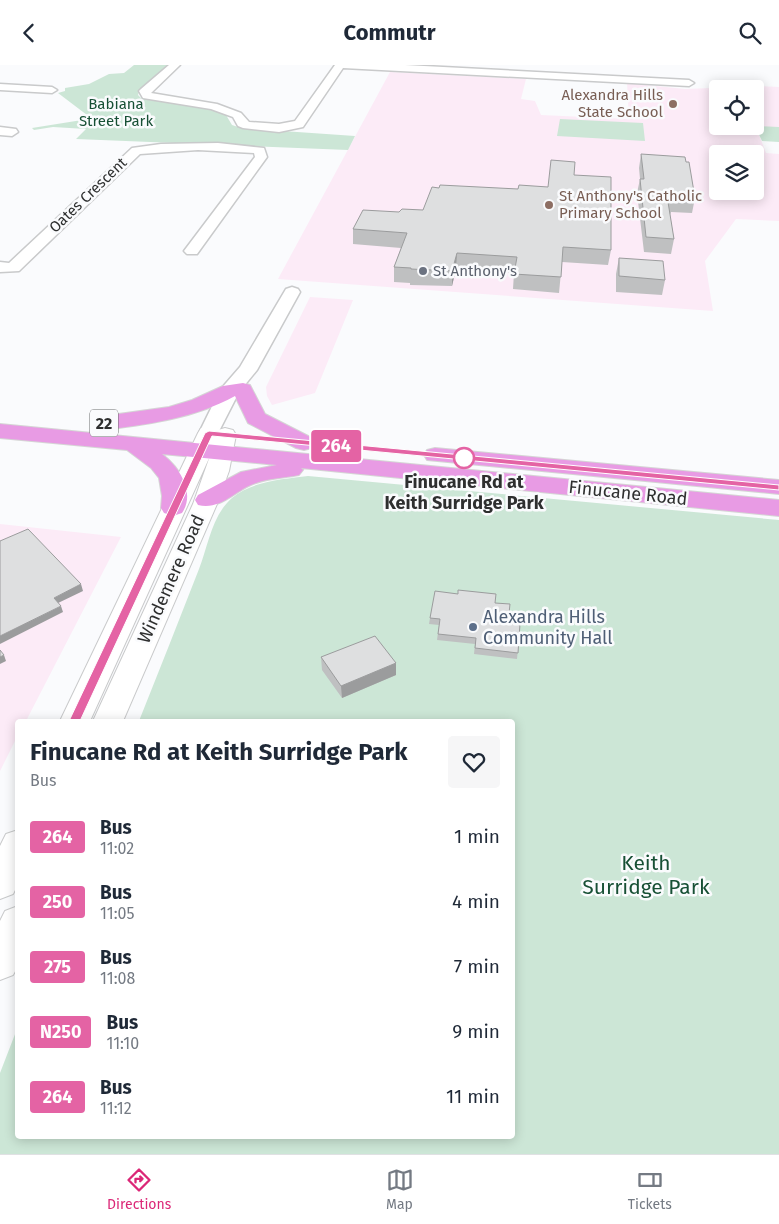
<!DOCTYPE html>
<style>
:root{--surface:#fff;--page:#f6f6f7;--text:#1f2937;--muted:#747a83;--line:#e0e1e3;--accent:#db2777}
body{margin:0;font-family:"Fira Sans",sans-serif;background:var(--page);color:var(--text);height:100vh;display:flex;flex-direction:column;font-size:19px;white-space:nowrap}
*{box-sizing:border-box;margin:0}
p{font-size:16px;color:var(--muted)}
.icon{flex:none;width:28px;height:28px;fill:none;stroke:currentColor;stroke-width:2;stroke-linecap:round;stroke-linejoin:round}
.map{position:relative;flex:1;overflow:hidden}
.details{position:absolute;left:15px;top:654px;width:500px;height:420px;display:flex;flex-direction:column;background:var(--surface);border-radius:5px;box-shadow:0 2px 12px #0003}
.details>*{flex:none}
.badge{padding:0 10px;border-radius:4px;font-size:18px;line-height:32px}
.fabs{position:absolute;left:709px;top:15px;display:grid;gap:10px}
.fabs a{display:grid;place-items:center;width:55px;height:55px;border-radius:5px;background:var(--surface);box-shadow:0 2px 12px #0003;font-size:25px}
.map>.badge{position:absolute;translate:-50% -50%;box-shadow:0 0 0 2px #fff}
.round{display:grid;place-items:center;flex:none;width:52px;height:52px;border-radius:5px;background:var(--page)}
.overview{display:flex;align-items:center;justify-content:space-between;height:85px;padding:0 15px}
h1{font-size:24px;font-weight:700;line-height:38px}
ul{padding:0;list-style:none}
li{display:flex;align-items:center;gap:15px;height:65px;padding:0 15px}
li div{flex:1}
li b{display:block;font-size:19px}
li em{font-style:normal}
li .badge{min-width:55px;font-weight:700;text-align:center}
header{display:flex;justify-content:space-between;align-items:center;height:65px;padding:0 15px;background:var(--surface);font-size:22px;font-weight:700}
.dock{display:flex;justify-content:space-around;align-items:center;height:70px;border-top:1px solid var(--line);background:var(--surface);font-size:14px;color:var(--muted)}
.dock a{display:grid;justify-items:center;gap:2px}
.dock .current{color:var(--accent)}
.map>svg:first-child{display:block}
</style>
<header><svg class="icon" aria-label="back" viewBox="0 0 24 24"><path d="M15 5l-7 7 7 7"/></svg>Commutr<svg class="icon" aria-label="search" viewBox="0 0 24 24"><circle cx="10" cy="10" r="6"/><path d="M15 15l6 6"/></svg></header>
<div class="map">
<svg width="779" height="1089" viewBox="0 0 779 1089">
<rect width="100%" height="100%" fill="#fafbfd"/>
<path fill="#fcebf7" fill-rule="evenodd" d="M 390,7 L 526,14 L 521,34 L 535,36 L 541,50 L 629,54 L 627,18 L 685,24 L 712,23 L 714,19 L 779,22 L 779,62 L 756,62 L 766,88 L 779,89 L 779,156 L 736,154 L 705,196 L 713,246 L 278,214 ZM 718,24 L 755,24 L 755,61 L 718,61 ZM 718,89 L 755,89 L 755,126 L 718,126 Z
M 310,232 L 353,235 L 315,328 L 272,340 L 267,331 L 266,322 Z
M 0,459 L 121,472 L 26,656 L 18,656 L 17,672 L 0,706 Z"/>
<path fill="#cce6d6" d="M 134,0 L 169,0 L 140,24 L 138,30 L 141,33 L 206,43 L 226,50 L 232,60 L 241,63 L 355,71 L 348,85 L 76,74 L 86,64 L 53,62 L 34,65 L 32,63 L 82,55 L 87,50 L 58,28 L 65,26 L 65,23 L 89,19 L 109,9 L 124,8 Z
M 560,54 L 643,58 L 645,76 L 557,71 Z
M 755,61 L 779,62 L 779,77 L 762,76 Z
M 308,411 L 779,455 L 779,1089 L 0,1089 L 0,1008 L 17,964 L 18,1071 L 512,1071 L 512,656 L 139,656 C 159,606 179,555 199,504 C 208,481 212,450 232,433 C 252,416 284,414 308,411 Z"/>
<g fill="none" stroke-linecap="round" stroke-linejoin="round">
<defs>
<path id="minor" d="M 169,0 L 180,0 L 151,28 L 217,39 L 241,48 L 249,57 L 279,59 L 295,56 L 335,0 L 405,0 L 689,15 L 694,18 L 689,21 L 343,3 L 303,62 L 279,67 L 243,63 L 238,61 L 233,52 L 211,44 L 143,33 L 139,26 L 141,24 Z
M 0,19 L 52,22 L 57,25 L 52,28 L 0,25 Z
M 0,62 L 16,64 L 18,67 L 12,71 L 0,70 Z
M 218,78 L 264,83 L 267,92 L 197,189 L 187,189 L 184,186 L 255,92 L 254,88 L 198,85 L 140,89 L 19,206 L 0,207 L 0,197 L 9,198 L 132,83 L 161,79 Z
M 292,222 L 298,224 L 300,227 L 257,305 L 239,327 L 216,372 L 209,374 L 202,372 L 199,368 L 220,325 L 240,302 L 286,224 Z"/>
<path id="secondary" d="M 209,361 L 218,365 L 225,363 L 233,365 L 236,370 L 229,406 L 217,439 L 123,656 L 93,656 L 193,439 L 210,391 L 90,656 L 60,656 L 198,368 L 201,363 Z
M 18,765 L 18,819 L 13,829 L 0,834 L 0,781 L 6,769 Z
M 18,841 L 18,901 L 13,910 L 0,915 L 0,856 L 5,846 Z"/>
<path id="trunk" d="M 243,318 L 250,320 L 265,349 L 312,373 L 315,378 L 312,383 L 304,385 L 296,383 L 248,358 L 235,331 C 195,353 150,359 104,365 L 96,363 L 93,358 L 96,353 L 104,351 L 169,342 L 192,335 L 223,321 Z
M 0,359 L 779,435 L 779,451 L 301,403 L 303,405 L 299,410 C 285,413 270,413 256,418 C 236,424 221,446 198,440 L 195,435 L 198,430 L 241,407 L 277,400 L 162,389 C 179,402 196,427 182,448 L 173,451 L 164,448 L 161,443 L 162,431 L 159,413 L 151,403 L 127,385 L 0,373 Z
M 435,383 L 779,415 L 779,429 L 427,395 L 424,390 L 427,385 Z"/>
</defs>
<use href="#minor" stroke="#c9cacb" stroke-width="3"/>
<use href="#secondary" stroke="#c9cacb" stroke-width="2"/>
<use href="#trunk" stroke="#d5d5d5" stroke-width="2"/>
<use href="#minor" fill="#fff" fill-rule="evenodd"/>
<use href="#secondary" fill="#fff" fill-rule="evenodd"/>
<use href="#trunk" fill="#e89be4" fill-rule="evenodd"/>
</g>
<path fill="#bfc0c1" d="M 641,89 L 695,133 L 692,148 L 671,147 L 670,150 L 674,174 L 671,189 L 644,187 L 637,128 L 640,114 L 639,103 Z
M 574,110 L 611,185 L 608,200 L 562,197 L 559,228 L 513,224 L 514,208 L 456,204 L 452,221 L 410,220 L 410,218 L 394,217 L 394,202 L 401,183 L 353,179 L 353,164 L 399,147 L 423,145 L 518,124 L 548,122 Z
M 619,193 L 665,215 L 662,230 L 616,227 L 616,209 Z
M 495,538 L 508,558 L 520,559 L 517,594 L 474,589 L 475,579 L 437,575 L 439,560 L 429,559 L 430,553 Z
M 321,592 L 396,598 L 396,610 L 342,633 L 322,605 Z"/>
<path fill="#9b9c9d" d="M 457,188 L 456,204 L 452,221 L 452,206 Z
M 81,519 L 83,526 L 56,539 L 54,533 Z
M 61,541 L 63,547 L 0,579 L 0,571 Z
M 4,590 L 6,596 L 0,599 L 0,592 Z
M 396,598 L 396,610 L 342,633 L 341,621 Z"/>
<path fill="#dedfe0" stroke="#9b9c9d" d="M 641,89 L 685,92 L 686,97 L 689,97 L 695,133 L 672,132 L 673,137 L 668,137 L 674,174 L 646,172 L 640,114 L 644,114 Z
M 551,95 L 575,97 L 574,110 L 611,112 L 611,185 L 563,182 L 561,212 L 514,209 L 517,192 L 457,188 L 452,206 L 411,204 L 411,203 L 394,202 L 407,168 L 353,164 L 363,145 L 399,147 L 402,144 L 423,145 L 432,122 L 439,123 L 440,120 L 518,124 L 519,120 L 548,122 Z
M 619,193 L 663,196 L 665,215 L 619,211 Z
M 28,464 L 81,519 L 54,533 L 61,541 L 0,571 L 0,476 Z
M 458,525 L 496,529 L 495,538 L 510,539 L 508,558 L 520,559 L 518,588 L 475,583 L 476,573 L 438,569 L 440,554 L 430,553 L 435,526 L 458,529 Z
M 375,571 L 396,598 L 341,621 L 321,592 Z
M 0,585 L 4,590 L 0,592 Z"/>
<path fill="#e463a4" stroke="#fff" d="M 209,366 L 779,420 L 779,425 L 212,371 L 80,656 L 78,659 L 71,659 L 69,656 L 205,368 Z"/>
<g fill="#8d6e63" stroke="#fafbfd" stroke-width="2">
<circle cx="673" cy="39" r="5"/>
<circle cx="549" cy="140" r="5"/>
</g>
<circle fill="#6b7280" stroke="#fafbfd" stroke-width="2" cx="423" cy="206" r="5"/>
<circle fill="#fff" stroke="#e463a4" stroke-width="2.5" cx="464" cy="393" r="10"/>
<circle fill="#5c6f8a" stroke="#fafbfd" stroke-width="2" cx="473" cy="562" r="5"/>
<g text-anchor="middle" stroke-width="5" stroke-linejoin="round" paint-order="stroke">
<g font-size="15" fill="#785e54" stroke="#fafbfd" text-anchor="end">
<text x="663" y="35">Alexandra Hills<tspan x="663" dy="17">State School</tspan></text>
<text x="559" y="136" text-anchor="start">St Anthony's Catholic<tspan x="559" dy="17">Primary School</tspan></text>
</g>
<g font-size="15" fill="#175035" stroke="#fafbfd">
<text x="116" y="44">Babiana<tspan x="116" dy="17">Street Park</tspan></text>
</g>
<g font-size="15" fill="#2e2f2f" stroke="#fafbfd">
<text transform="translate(88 130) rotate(-44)" y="5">Oates Crescent</text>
</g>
<g font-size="15" fill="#5b616d" stroke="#fafbfd" text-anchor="start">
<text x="433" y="211">St Anthony's</text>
</g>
<rect fill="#fafbfd" stroke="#6b6c6d" stroke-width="1" x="90" y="344.5" width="28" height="27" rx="4"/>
<g font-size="16" font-weight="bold" fill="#2e2f2f">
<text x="104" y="364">22</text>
</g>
<g font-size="18" font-weight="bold" fill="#2e2f2f" stroke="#fafbfd">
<text x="464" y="423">Finucane Rd at<tspan x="464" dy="21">Keith Surridge Park</tspan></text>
</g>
<g font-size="18" fill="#2e2f2f" stroke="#fafbfd">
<text transform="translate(628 428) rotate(6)" y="6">Finucane Road</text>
<text transform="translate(171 514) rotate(-66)" y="6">Windemere Road</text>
</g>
<g font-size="18" fill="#4e5e75" stroke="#fafbfd" text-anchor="start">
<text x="483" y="558">Alexandra Hills<tspan x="483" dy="21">Community Hall</tspan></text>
</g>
<g font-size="21" fill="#175035" stroke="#fafbfd">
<text x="646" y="805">Keith<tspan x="646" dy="24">Surridge Park</tspan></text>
</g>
</g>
</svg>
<div class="fabs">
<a><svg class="icon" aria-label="locate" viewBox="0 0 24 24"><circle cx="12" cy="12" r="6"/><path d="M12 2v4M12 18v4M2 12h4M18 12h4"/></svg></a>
<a><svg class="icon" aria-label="layers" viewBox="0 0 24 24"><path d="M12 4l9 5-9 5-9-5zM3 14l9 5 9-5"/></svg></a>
</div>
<b class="badge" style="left:336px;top:381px;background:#e463a4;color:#fff">264</b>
<section class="details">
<div class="overview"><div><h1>Finucane Rd at Keith Surridge Park</h1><p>Bus</p></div><a class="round"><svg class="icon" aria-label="heart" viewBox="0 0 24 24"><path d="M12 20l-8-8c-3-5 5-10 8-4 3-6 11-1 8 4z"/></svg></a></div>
<ul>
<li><span class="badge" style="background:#e463a4;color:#fff">264</span><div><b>Bus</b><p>11:02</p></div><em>1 min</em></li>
<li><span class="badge" style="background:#e463a4;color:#fff">250</span><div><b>Bus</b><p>11:05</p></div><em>4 min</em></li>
<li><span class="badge" style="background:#e463a4;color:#fff">275</span><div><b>Bus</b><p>11:08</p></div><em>7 min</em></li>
<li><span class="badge" style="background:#e463a4;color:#fff">N250</span><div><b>Bus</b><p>11:10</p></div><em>9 min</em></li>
<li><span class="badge" style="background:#e463a4;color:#fff">264</span><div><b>Bus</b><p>11:12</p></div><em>11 min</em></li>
</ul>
</section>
</div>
<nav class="dock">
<a class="current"><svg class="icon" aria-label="directions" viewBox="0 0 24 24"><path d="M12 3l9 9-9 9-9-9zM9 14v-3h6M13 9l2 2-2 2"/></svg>Directions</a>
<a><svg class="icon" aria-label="map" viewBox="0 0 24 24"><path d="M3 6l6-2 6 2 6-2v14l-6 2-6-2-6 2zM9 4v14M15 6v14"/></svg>Map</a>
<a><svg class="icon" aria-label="tickets" viewBox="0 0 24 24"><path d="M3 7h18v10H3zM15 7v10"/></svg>Tickets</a>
</nav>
